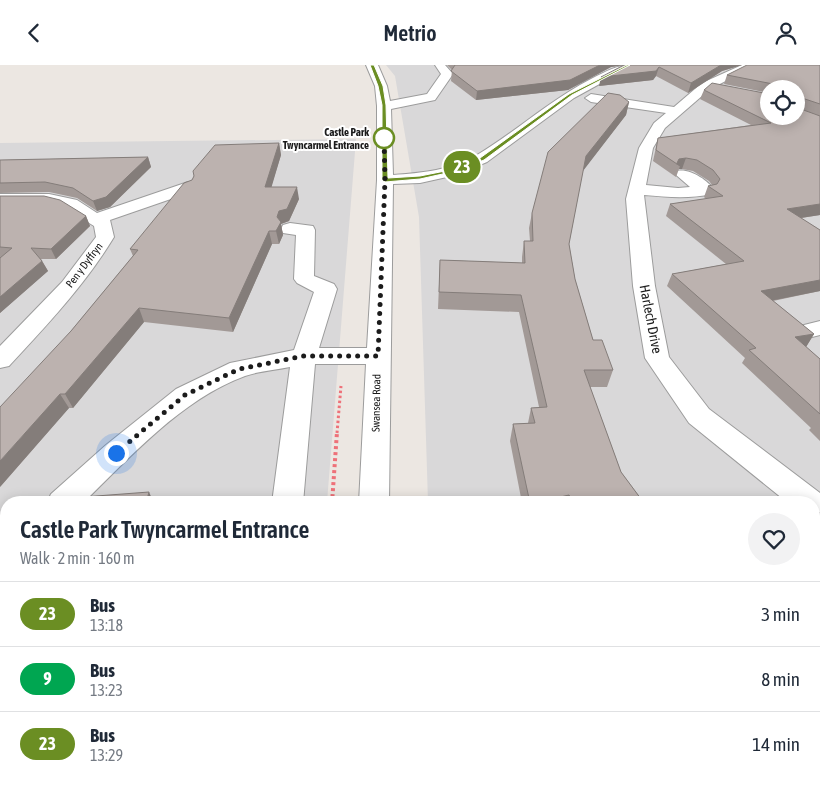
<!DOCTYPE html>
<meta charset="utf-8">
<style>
:root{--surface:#fff;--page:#f2f2f3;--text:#1f2937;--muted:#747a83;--line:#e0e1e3}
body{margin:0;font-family:"Asap Condensed",sans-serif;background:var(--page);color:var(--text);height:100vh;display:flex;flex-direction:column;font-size:19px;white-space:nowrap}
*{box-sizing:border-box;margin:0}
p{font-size:16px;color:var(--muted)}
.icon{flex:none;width:28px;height:28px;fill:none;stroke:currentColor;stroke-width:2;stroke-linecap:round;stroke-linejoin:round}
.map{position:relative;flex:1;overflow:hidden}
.drawer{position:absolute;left:0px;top:431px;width:820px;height:291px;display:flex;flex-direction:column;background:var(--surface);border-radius:20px 20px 0 0;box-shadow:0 2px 12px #0003}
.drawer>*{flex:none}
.badge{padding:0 10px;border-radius:16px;font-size:18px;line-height:32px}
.controls{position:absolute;left:760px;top:15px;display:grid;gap:10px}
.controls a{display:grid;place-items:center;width:45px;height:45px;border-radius:50%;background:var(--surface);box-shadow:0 2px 12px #0003;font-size:25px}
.you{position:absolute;width:25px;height:25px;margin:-12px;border:4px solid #fff;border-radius:50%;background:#1a73e8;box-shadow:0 0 0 8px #1a73e833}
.map>.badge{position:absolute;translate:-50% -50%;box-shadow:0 0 0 2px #fff}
.round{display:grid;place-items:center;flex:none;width:52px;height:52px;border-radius:26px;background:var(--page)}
.summary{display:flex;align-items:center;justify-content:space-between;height:85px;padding:0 20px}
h1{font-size:24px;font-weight:600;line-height:38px}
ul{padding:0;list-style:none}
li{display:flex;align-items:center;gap:15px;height:65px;padding:0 20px;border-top:1px solid var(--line)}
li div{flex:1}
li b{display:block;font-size:19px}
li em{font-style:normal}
li .badge{min-width:55px;font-weight:700;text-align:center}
header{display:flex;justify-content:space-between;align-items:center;height:65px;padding:0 20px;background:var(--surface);font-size:22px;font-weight:600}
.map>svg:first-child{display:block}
</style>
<header><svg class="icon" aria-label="back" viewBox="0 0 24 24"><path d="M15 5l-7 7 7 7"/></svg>Metrio<svg class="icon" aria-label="person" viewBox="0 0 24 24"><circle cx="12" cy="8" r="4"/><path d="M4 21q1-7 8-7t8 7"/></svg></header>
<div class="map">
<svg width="820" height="722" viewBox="0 0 820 722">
<rect width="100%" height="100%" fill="#ece7e2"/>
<path fill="#d9d8d9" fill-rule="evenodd" d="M 386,0 L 820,0 L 820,722 L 436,722 L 436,716 L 814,716 L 814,438 L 428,437 L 419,152 L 395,11 ZM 769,24 L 796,24 L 796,51 L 769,51 Z
M 356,74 L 327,437 L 6,438 L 6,716 L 303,716 L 303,722 L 0,722 L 0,78 Z"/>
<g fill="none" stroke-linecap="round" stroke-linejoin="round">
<defs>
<path id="minor" d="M 366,0 L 378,0 L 387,21 L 390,36 L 427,29 L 441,9 L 435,0 L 445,0 L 453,9 L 435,35 L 391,44 L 393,110 C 421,108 452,105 477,90 C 517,66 550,35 591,14 C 607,6 616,0 634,0 L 574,33 L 487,97 L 456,110 L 420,118 L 393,119 L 389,438 L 359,438 L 366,299 L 315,299 L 303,438 L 272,438 L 290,302 C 276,305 259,306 245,311 C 182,334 130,392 83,438 L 47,438 L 51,429 L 106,380 L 176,324 L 230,298 L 294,285 L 314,227 L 297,218 L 294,214 L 296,170 L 283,168 L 281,164 L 283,160 L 290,158 L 313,161 L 315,165 L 314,211 L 334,219 L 337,224 L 319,283 L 367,283 L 377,115 L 377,41 L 375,21 Z
M 742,0 L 757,0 L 710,24 L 665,63 L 653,83 L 646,120 L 678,123 L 690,122 L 675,109 L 677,106 C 689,103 708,115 714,125 L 712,129 C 689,134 667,132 644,130 L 655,221 L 669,292 L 709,344 L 820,428 L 820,447 L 814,449 L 814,438 L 788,438 L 689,358 L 645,293 L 633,221 L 626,134 L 639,83 L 654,58 L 666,48 L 591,37 L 585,33 L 591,29 L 674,42 L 702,18 Z
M 188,117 L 194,118 L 196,122 L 194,126 L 110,155 L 114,172 C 85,220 47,260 9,301 L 0,303 L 0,281 L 62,217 L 96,172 L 94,161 L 65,143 L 49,139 L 0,139 L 0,129 L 49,129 L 77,135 L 97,148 Z
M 820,256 L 820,270 L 804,274 L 796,272 L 792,267 L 796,262 Z
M 6,475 L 6,506 L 0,509 L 0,477 Z
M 232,716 L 276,716 L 275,722 L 231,722 Z
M 345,716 L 389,716 L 389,722 L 345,722 Z"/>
</defs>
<use href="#minor" stroke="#9c9c9c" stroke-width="2"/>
<path stroke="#ee7179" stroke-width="3" stroke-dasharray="2.5 2.5" stroke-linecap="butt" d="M 337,368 L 341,321"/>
<path stroke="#ee7179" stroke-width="4" stroke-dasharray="3 3" stroke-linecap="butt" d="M 332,438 L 337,367"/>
<use href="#minor" fill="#fff" fill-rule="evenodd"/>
</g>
<path fill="#a29996" d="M 447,0 L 742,0 L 722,6 L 688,28 L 656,11 L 653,15 L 599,21 L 623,0 L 611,2 L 568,25 L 476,35 L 451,16 L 452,5 Z
M 820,0 L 820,150 L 801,153 L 820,165 L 820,226 L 773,236 L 814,269 L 806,282 L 820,294 L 820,376 L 809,365 L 811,363 L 742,298 L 745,293 L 667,221 L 672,209 L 726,199 L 666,151 L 670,139 L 706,134 L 704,132 L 708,121 L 712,120 L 709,116 L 693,106 L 682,104 L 679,104 L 676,112 L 653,96 L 658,73 L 751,60 L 700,34 L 704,25 L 769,51 L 796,24 L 769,24 L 769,28 L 724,19 L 727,10 Z
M 629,37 L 626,50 L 583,105 L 569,179 L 575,214 L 593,275 L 613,305 L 607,322 L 590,322 L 621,407 L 644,438 L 522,438 L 510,376 L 513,359 L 528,358 L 531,343 L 539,342 L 519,247 L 438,244 L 440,195 L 522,198 L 522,192 L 524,176 L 530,176 L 529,163 L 532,148 Z
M 279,78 L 281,90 L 271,122 L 299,134 L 289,156 L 281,159 L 283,170 L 279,179 L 272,179 L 233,267 L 144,257 L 73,343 L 69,343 L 0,422 L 71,266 L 133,191 L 130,184 L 192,115 L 194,111 Z
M 148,92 L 151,102 L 110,142 L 97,146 L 77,133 L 49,127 L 0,128 L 0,95 Z
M 0,131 L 86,151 L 90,161 L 56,194 L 41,194 L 48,206 L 0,248 Z
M 814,509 L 820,512 L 820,621 L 814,617 Z"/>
<path fill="#847d7a" d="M 600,0 L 624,0 L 611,2 L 568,25 L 476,35 L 477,26 Z
M 721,0 L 742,0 L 722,6 L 688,28 L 691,18 Z
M 659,2 L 656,11 L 653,15 L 599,21 L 601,12 Z
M 629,37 L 626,50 L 583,106 L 586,91 Z
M 279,78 L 281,90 L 268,134 L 265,122 Z
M 148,92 L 151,102 L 110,142 L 97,146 L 93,136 Z
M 686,93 L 682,104 L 679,104 L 680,101 L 676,99 L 679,94 Z
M 297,122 L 299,134 L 289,156 L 281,159 L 283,170 L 279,179 L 276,166 L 277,152 L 279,146 Z
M 820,139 L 820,150 L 781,156 L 787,144 Z
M 86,151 L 90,161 L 56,194 L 51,184 Z
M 269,166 L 272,179 L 233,267 L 229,253 Z
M 42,196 L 48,206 L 0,248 L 0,232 Z
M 820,215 L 820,226 L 755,239 L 761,226 Z
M 139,243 L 144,257 L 73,343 L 65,329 Z
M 814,269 L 806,282 L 795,272 Z
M 60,329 L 69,343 L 0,422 L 0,396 Z
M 149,427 L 154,438 L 146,438 Z
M 569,430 L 567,438 L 535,438 Z"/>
<path fill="#bcb2af" stroke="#847d7a" d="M 455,0 L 600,0 L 570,15 L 477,26 L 451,6 Z
M 624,0 L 721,0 L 691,18 L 659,2 L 656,6 L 601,12 Z
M 747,0 L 820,0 L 820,39 L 799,32 L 798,43 L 820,51 L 820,139 L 787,144 L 820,165 L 820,215 L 761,226 L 814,269 L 795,272 L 820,294 L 820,349 L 749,285 L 756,283 L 672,209 L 744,196 L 670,139 L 723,131 L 708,121 L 717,119 L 720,114 L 713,105 L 697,95 L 686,93 L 679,94 L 677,98 L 680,101 L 656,85 L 658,73 L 771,58 L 704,25 L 712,18 L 769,29 L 769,51 L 796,51 L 796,24 L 774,24 L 773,19 L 727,10 Z
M 608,28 L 620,30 L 629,37 L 586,91 L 569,179 L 575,214 L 593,275 L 602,275 L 613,305 L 584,305 L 621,407 L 644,438 L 574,438 L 569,430 L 535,438 L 530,438 L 513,359 L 535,358 L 531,343 L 547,342 L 521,230 L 439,227 L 440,195 L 525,198 L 524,176 L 533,176 L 532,148 L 548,87 Z
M 279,78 L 265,122 L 297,122 L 287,144 L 279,146 L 277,152 L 281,157 L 276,166 L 269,166 L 229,253 L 139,243 L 65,329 L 60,329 L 0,396 L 0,342 L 71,266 L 138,185 L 130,184 L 184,118 L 192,115 L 194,111 L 193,106 L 215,80 Z
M 148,92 L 106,132 L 93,136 L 73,123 L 45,117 L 0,118 L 0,95 Z
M 0,131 L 44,131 L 60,135 L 86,151 L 51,184 L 31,183 L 42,196 L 0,232 L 0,193 L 12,183 L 0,182 Z
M 149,427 L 146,438 L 82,438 L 83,432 Z
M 814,509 L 820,512 L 820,594 L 814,591 Z"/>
<path fill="#6b8e23" stroke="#fff" d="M 370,0 L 374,0 L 383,21 L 386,40 L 388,113 L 420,111 L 455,104 L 480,93 L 569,29 L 627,0 L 630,0 L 572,30 L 484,95 L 458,106 L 438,110 L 420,114 L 385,117 L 382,115 L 382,40 L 378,21 Z"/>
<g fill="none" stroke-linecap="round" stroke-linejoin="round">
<path stroke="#1b1b1b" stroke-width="5" stroke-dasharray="0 9" d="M 116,388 L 185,330 L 239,304 L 304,291 L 378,291 L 385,115 L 384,73"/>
</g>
<circle fill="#fff" stroke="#6b8e23" stroke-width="2.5" cx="384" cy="73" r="10"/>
<g text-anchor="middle" stroke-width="4" stroke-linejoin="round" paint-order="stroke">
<g font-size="11" font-weight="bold" fill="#1b1b1b" stroke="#fff" text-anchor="end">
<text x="369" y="71">Castle Park<tspan x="369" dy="13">Twyncarmel Entrance</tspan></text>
</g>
<g font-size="11" fill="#1b1b1b" stroke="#fff">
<text transform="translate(84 200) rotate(-53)" y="4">Pen y Dyffryn</text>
<text transform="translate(376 338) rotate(-89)" y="4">Swansea Road</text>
</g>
<g font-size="14" fill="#1b1b1b" stroke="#fff">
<text transform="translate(651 254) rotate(79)" y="5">Harlech Drive</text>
</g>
</g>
</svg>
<div class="controls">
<a><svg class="icon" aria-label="locate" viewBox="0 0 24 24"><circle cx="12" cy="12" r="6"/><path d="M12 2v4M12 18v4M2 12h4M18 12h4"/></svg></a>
</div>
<div class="you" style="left:116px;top:388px"></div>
<b class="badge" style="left:462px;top:102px;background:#6b8e23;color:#fff">23</b>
<section class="drawer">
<div class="summary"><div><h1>Castle Park Twyncarmel Entrance</h1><p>Walk · 2 min · 160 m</p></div><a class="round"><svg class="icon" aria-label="heart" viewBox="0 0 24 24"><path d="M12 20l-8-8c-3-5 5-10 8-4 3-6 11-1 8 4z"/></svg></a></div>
<ul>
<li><span class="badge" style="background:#6b8e23;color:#fff">23</span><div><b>Bus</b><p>13:18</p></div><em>3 min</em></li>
<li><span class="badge" style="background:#00a651;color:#fff">9</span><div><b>Bus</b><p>13:23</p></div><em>8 min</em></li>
<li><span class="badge" style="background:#6b8e23;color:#fff">23</span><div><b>Bus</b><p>13:29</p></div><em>14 min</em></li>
</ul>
</section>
</div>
